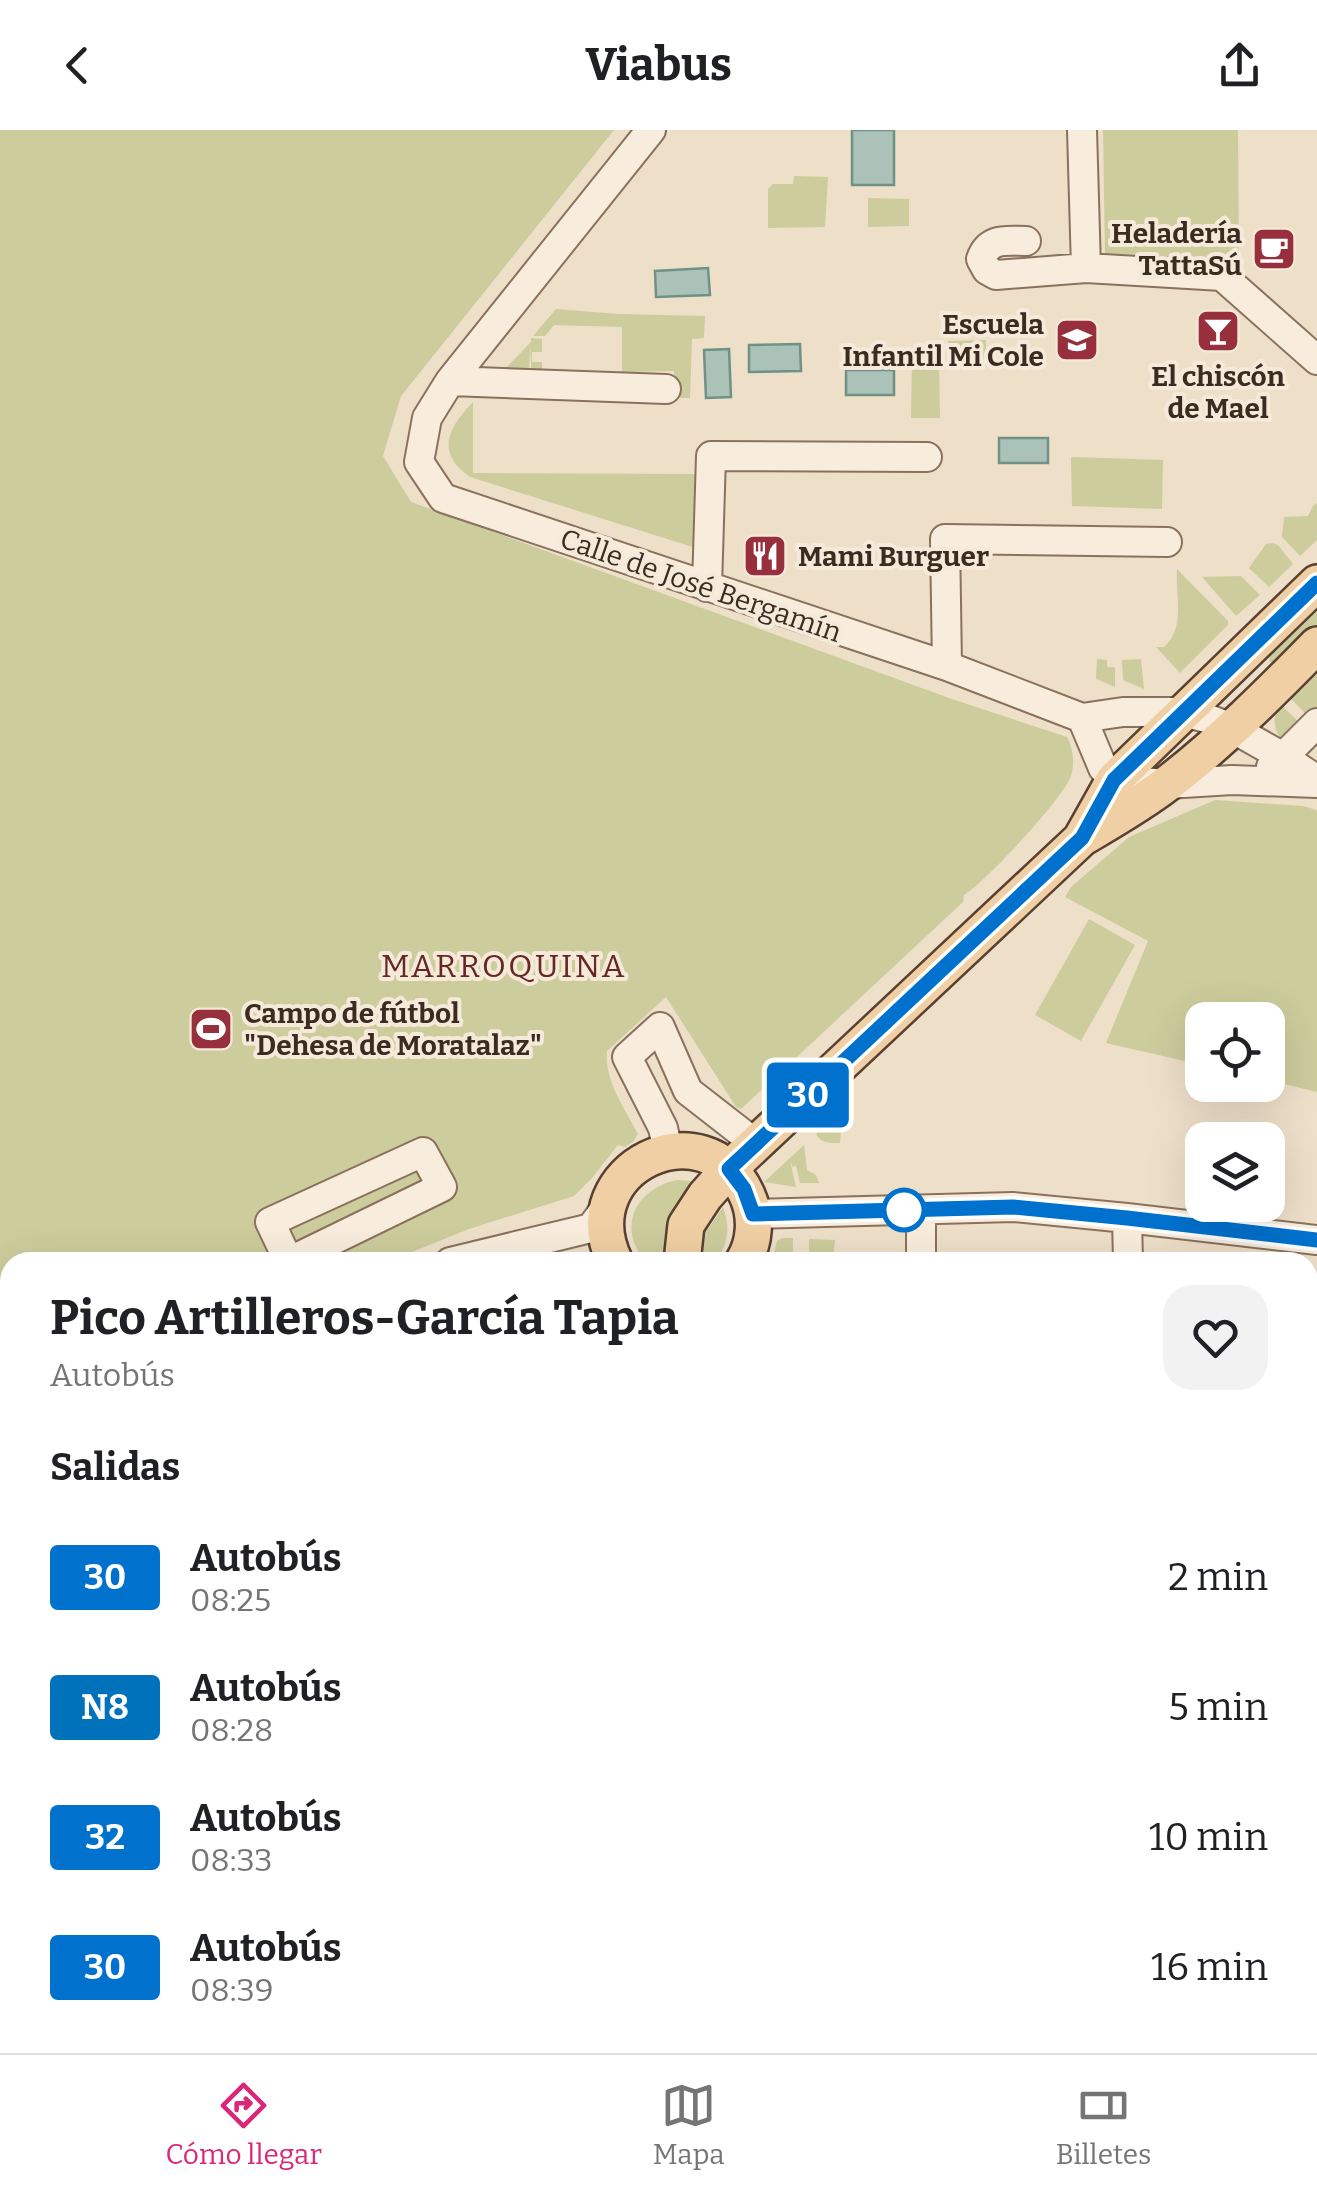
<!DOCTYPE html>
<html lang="es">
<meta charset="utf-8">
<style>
:root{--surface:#fff;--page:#f2f2f2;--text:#202124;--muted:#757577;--line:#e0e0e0;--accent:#db2777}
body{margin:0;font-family:Bitter,serif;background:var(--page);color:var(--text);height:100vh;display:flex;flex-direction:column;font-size:38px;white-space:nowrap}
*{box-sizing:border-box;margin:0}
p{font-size:32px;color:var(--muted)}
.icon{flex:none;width:55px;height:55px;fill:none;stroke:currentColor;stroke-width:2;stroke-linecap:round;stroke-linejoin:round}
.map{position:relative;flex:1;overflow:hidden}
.details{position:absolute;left:0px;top:1122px;width:1318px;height:802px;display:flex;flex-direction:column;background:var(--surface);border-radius:30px 30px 0 0;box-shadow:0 10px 40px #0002}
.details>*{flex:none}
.badge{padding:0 20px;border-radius:8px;font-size:35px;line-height:65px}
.fabs{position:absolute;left:1185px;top:872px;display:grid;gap:20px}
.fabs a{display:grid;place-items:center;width:100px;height:100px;border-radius:20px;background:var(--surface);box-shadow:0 10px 40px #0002;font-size:50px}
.map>.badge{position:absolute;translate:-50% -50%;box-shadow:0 0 0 5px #fff}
h2{padding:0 50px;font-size:38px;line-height:90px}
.round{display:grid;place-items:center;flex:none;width:105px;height:105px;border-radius:30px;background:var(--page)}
.summary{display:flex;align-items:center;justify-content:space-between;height:170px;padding:0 50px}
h1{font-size:48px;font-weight:700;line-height:75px}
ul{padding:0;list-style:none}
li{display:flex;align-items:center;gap:30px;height:130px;padding:0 50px}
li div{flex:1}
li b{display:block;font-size:38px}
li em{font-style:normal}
li .badge{min-width:110px;font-weight:700;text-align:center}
header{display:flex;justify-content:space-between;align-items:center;height:130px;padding:0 50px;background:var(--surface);font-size:45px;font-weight:700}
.tabs{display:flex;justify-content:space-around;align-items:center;height:140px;border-top:2px solid var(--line);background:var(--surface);font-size:28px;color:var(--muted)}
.tabs a{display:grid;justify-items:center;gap:5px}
.tabs .active{color:var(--accent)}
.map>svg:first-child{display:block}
</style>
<header><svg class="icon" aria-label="back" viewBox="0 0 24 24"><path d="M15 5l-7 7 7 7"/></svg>Viabus<svg class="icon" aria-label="share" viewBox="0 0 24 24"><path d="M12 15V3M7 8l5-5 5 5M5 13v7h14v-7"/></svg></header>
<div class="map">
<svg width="1317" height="1923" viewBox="0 0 1317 1923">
<rect width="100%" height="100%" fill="#eedfc9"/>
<path fill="#cccc9d" d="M 0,0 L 614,0 L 401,266 L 383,326 L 411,372 L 949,568 L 1067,607 C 1073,618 1075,633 1071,646 C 1064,667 985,753 964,765 L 963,772 L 741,979 L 736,977 L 666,867 L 607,921 C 604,950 625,979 638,1004 L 633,1012 L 625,1017 L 618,1015 L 592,1048 L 574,1066 L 469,1099 L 387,1132 L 10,1132 L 10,1353 L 0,1361 Z
M 1103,0 L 1238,0 L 1239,130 L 1105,125 Z
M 794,46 L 828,47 L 825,97 L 768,98 L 768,59 L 773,54 L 793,54 Z
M 868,68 L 909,69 L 909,96 L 868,97 Z
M 556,179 L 618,184 L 705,186 L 704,208 L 692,209 L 690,268 L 674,268 L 674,241 L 622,242 L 622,197 L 554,195 L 545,206 L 533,206 Z
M 531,208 L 542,209 L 542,222 L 532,222 L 532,232 L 542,232 L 542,251 L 532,251 L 530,214 L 529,249 L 501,243 L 531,212 Z
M 986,210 L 986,229 L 948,229 L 948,211 Z
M 912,228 L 939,228 L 940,288 L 911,288 Z
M 473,272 L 473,343 L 702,344 L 699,419 L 470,347 C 435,322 448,298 473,272 Z
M 1071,327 L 1163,330 L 1162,379 L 1072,376 Z
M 1317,373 L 1317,410 L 1300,426 L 1282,407 L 1284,387 L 1308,386 L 1313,376 Z
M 1272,413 L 1278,415 L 1293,434 L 1269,457 L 1249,438 L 1266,414 Z
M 1177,439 L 1228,491 L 1228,495 L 1180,543 L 1156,517 L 1164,517 C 1186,497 1175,466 1177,439 Z
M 1241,446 L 1260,465 L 1236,486 L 1202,447 Z
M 1317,475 L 1317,496 L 1274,536 L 1269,530 L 1273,517 Z
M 1097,529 L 1107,530 L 1107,537 L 1115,537 L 1115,557 L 1096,549 Z
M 1141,529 L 1144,559 L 1123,550 L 1122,530 Z
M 1317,544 L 1317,586 L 1312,590 L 1291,569 Z
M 1279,573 L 1305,598 L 1283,611 C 1272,598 1273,589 1279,573 Z
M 1215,670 L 1303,676 L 1317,680 L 1317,962 L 1268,950 L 1268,890 L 1202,890 L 1202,935 L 1106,913 L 1148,811 L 1065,767 L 1071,757 L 1129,707 Z
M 1089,789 L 1135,815 L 1081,911 L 1035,885 Z
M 831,989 L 841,999 L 840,1013 C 829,1013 822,1014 816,1004 Z
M 804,1015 L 807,1040 L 816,1045 L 819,1053 L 800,1053 L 796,1036 L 793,1037 L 790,1031 L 796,1057 L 764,1052 Z
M 677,1050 L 691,1051 L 694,1054 C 675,1077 663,1102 665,1132 L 646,1132 C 616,1098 635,1059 677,1050 Z
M 723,1077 C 731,1098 728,1115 715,1132 L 701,1132 L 706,1102 Z
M 782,1108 L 793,1108 L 793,1132 L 772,1132 L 777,1111 Z
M 809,1109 L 835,1110 L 833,1132 L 809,1132 Z
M 10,1450 L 10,1584 L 0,1564 L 0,1460 Z
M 180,1915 L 539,1915 L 539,1923 L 184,1923 Z"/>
<path fill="#aac2b8" stroke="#709185" stroke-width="2.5" d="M 852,0 L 894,0 L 894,55 L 852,55 Z
M 708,138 L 710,165 L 656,167 L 655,141 Z
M 800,214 L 801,241 L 749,242 L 749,215 Z
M 729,219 L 731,267 L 706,268 L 704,220 Z
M 846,240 L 894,240 L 894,265 L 846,265 Z
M 999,308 L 1048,308 L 1048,333 L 999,333 Z"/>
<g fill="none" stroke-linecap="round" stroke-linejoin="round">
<defs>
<path id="minor" d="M 651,0 L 450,251 L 427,288 L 419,332 L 443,368 L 947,536 L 1082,588 L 1123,582 L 1183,582 L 1206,588 L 1232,598 L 1283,627 L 1317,650
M 1082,0 L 1086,138 L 1222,146 L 1317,230
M 1026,111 C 1006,111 989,107 981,129 L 987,140 L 996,145 L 1086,138
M 450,251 L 666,259
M 707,457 L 711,326 L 927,327
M 947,536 L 945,409 L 1167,412
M 1082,588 L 1103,638 L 1114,650 L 1167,654 L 1232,650 L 1317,653
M 1271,637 L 1283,627 L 1317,593
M 668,1021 L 663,998 L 627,927 L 660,897 L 688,961 L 756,1014
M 921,1080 L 921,1132
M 753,1084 L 1013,1077 L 1127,1088 L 1317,1110
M 1127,1088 L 1128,1132
M 288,1132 L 442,1057 L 423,1022 L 270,1092 L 289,1132
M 450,1132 L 591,1098 L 607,1076
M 0,1414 L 10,1404
M 0,1837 L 10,1855
M 43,1915 L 48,1923
M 1027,1915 L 1029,1923"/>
<path id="major" d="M 1082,707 L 1114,650 L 1317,453
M 615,1132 C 569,1037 706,974 747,1065 C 757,1087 755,1113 743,1132
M 682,1132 L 686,1095 L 705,1066 L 729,1039 L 1082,708 C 1111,691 1141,674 1168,653 C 1221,612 1270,563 1317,515
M 688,1915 L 688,1923"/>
</defs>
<use href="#minor" stroke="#8a715e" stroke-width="32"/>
<use href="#major" stroke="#584032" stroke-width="40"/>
<use href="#minor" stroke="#f8eddd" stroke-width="28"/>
<use href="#major" stroke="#efcfa3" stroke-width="35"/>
</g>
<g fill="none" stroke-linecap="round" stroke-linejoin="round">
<defs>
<path id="line" d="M 1317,453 L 1114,650 L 1082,708 L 729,1039 L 744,1059 L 753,1084 L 1013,1077 L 1127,1088 L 1317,1110"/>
</defs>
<use href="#line" stroke="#fff" stroke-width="22"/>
<use href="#line" stroke="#0072ce" stroke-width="15"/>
</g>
<defs>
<symbol id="cafe-square" viewBox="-11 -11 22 22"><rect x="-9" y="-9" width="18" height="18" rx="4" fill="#982f3c" stroke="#f5ead9"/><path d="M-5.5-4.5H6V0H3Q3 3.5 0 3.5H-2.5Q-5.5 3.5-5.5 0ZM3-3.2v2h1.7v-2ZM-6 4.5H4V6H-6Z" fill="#fff"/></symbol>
<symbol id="bar-square" viewBox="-11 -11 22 22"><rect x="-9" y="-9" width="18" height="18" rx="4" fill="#982f3c" stroke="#f5ead9"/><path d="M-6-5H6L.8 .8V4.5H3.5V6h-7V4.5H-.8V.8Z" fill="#fff"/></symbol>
<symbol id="school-square" viewBox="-11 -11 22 22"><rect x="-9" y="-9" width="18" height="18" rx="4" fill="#982f3c" stroke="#f5ead9"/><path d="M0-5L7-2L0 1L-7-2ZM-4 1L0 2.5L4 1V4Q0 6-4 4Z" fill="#fff"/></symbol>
<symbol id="restaurant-square" viewBox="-11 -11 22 22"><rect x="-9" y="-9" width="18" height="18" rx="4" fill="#982f3c" stroke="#f5ead9"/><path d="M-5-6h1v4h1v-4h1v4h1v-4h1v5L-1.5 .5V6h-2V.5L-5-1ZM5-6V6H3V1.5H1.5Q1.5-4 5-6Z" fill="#fff"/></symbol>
<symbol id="stadium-square" viewBox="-11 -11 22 22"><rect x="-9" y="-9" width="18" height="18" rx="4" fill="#982f3c" stroke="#f5ead9"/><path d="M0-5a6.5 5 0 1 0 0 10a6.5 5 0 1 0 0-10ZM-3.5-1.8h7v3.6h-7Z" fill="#fff"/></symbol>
</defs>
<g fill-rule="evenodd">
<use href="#cafe-square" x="1249" y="94" width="50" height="50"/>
<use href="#bar-square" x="1193" y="176" width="50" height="50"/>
<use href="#school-square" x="1052" y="185" width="50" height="50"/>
<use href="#restaurant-square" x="740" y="401" width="50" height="50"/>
<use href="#stadium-square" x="186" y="874" width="50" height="50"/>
</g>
<circle fill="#fff" stroke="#0072ce" stroke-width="5" cx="904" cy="1080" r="20"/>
<g text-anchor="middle" stroke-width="8" stroke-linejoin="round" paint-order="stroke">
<g font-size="28" font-weight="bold" fill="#3b2b21" stroke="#f5ead9" text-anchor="end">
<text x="1242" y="113">Heladería<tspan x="1242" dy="32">TattaSú</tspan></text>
<text x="1044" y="204">Escuela<tspan x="1044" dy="32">Infantil Mi Cole</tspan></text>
<text x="1218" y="256" text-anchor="middle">El chiscón<tspan x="1218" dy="32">de Mael</tspan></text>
<text x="798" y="436" text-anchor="start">Mami Burguer</text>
<text x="244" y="893" text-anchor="start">Campo de fútbol<tspan x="244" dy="32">"Dehesa de Moratalaz"</tspan></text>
</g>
<g font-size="28" fill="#3b2b21" stroke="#f5ead9">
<text transform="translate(701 455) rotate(19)" y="10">Calle de José Bergamín</text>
</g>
<g font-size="32" letter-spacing="2.5" fill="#672822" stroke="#f5ead9">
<text x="504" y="847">MARROQUINA</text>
</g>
</g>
</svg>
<div class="fabs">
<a><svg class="icon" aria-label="locate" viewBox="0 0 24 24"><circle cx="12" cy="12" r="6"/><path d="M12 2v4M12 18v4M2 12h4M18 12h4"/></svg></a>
<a><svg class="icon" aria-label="layers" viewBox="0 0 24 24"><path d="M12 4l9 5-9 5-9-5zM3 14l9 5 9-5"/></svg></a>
</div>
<b class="badge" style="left:808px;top:965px;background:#0072ce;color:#fff">30</b>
<section class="details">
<div class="summary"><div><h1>Pico Artilleros-García Tapia</h1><p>Autobús</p></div><a class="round"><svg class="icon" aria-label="heart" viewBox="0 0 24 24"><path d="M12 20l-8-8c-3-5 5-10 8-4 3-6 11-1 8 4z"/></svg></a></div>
<h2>Salidas</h2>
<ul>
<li><span class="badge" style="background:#0072ce;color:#fff">30</span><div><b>Autobús</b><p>08:25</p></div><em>2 min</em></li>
<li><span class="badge" style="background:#0072bc;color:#fff">N8</span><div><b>Autobús</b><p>08:28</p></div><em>5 min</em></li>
<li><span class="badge" style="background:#0072ce;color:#fff">32</span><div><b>Autobús</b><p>08:33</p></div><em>10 min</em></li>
<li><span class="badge" style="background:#0072ce;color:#fff">30</span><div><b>Autobús</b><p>08:39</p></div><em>16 min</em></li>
</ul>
</section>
</div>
<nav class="tabs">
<a class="active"><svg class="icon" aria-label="directions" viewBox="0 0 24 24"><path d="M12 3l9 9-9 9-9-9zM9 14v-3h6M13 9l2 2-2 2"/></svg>Cómo llegar</a>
<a><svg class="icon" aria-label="map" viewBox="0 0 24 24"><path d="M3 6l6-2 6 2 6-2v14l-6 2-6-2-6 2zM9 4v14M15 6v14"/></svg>Mapa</a>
<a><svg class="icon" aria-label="tickets" viewBox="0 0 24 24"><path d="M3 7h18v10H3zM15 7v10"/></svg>Billetes</a>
</nav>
